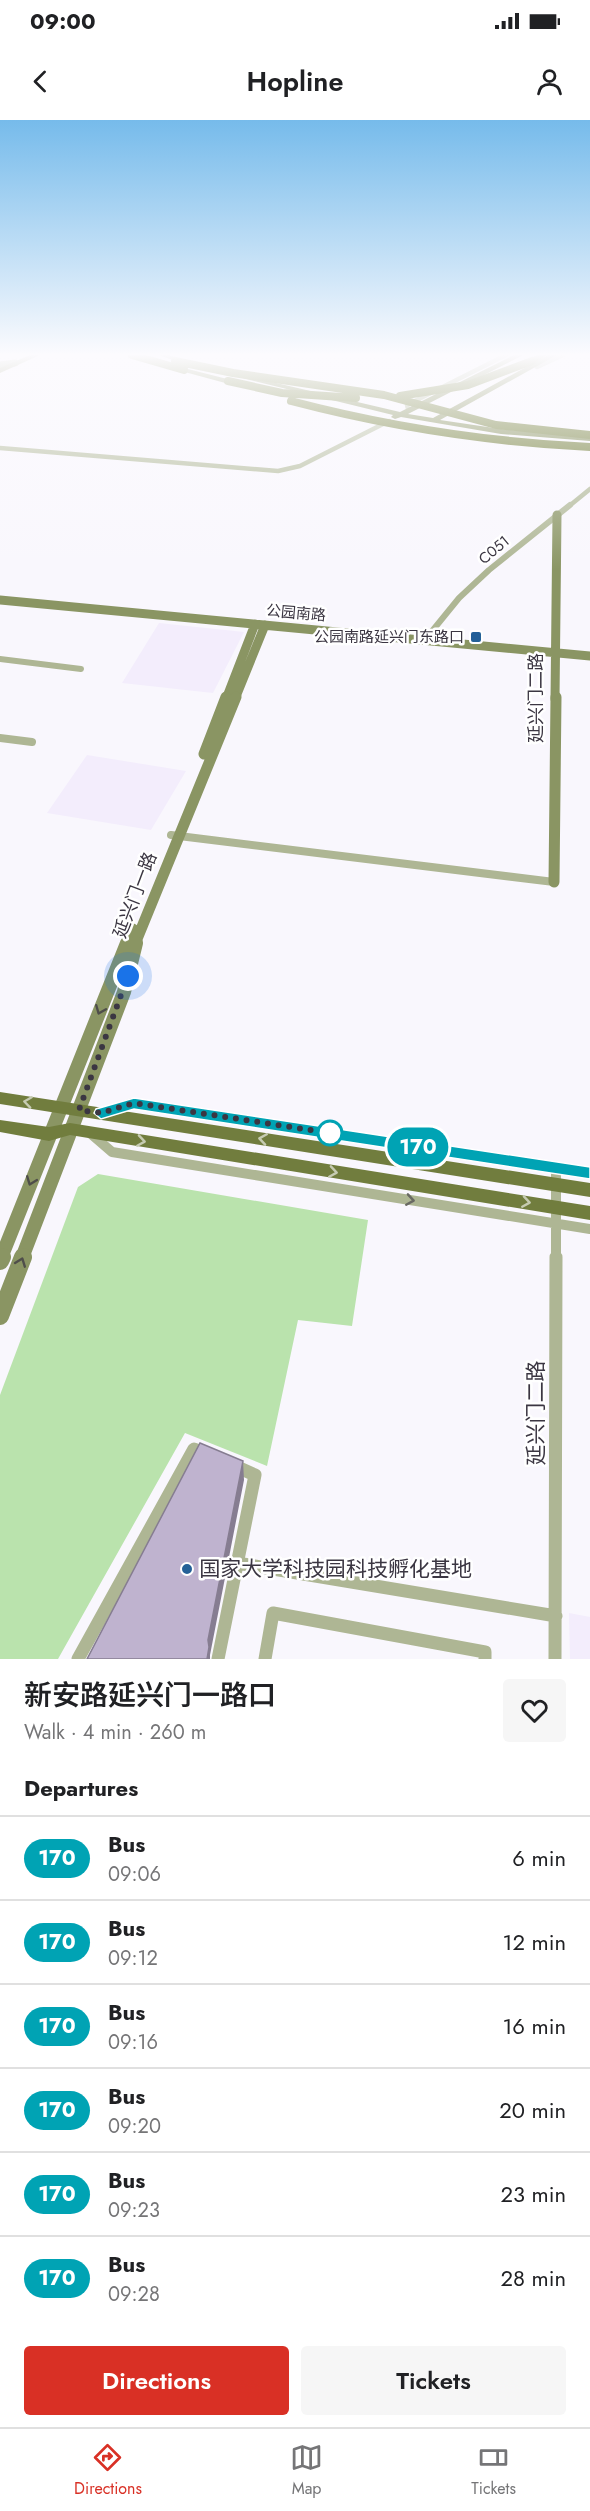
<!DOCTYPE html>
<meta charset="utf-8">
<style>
:root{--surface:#fff;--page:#f6f6f6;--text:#202124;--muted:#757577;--line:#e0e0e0;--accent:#d93025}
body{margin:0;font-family:Jost,"Noto Sans SC",sans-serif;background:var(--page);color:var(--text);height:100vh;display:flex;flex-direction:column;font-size:22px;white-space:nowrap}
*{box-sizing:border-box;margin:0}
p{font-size:20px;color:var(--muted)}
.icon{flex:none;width:33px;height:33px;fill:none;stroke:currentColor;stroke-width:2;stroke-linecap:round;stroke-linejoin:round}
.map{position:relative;height:1539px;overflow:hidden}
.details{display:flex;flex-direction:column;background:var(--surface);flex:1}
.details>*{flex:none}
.badge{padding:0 12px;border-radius:20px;font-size:21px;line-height:39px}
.you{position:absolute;width:30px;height:30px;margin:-15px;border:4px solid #fff;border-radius:50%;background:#1a73e8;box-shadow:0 0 0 9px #1a73e833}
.map>.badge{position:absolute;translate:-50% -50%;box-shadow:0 0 0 3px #fff}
h2{padding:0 24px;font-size:22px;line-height:54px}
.round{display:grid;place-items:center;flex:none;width:63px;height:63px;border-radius:6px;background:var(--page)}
.head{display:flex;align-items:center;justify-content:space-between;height:102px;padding:0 24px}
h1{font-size:28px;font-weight:600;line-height:45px}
.button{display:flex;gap:12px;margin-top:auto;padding:12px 24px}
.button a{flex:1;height:69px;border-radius:6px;background:var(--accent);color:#fff;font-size:24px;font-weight:600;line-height:69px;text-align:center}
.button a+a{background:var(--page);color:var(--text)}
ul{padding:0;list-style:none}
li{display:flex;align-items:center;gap:18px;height:84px;padding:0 24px;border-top:2px solid var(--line)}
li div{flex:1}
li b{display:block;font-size:22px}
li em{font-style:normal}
li .badge{min-width:66px;font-weight:700;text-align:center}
.status{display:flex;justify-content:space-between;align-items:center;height:42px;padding:0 30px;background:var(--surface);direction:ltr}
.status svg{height:16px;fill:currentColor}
header{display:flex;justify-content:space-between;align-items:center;height:78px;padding:0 24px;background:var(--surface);font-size:27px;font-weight:600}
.tab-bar{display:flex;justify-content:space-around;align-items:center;height:84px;border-top:2px solid var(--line);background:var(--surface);font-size:16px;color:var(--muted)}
.tab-bar a{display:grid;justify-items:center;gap:3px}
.tab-bar .current{color:var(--accent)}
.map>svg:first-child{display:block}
</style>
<div class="status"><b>09:00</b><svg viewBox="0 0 49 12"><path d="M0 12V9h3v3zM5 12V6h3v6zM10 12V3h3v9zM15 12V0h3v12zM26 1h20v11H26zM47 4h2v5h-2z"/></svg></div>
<header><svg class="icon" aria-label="back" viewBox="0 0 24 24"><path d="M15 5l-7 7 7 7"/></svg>Hopline<svg class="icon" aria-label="person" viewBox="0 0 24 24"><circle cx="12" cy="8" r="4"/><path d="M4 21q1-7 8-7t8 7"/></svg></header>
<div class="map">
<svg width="590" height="1539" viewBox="0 0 590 1539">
<rect width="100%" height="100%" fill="#f9f7fd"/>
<path fill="#f3edfc" d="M 159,503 L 244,512 L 213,573 L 122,563 Z
M 87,635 L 186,651 L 151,710 L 47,693 Z
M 569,1493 L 590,1497 L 590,1539 L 570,1539 Z"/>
<path fill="#bae3ad" d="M 98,1054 L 368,1100 L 352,1206 L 298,1200 L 267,1346 L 185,1313 L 58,1539 L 0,1539 L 0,1275 L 78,1067 Z"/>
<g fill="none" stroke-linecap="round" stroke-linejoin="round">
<path stroke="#aeb694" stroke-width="4.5" d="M 537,247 L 563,235
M 408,289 L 407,285 L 506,235
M 0,328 L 278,351 L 300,346 L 389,301
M 568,387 L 590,369"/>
<path stroke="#aeb694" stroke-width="6" d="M 424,521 L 459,478 L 489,450 L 570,385
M 0,539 L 81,549"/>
<path stroke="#aeb694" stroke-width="8" d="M 0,618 L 32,622
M 171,715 L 554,762"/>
<path stroke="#aeb694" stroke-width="10" d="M 102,993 L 133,983 L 590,1053
M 90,1013 L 112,1032 L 590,1109
M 556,1138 L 556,1048"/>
<path stroke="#aeb694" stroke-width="13" d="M 237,1443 L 556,1496
M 78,1539 L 194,1329 L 207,1334
M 218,1539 L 255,1355 L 235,1346
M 265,1539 L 273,1493 L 485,1532 L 485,1539
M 555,1539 L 556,1137"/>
<path stroke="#8a9563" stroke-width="7" d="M 0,245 L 15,243"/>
<path stroke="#8a9563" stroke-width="9" d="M 0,480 L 590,536
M 226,579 L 255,504
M 235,579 L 265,505
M 555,579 L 557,395"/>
<path stroke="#8a9563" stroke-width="11" d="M 204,634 L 226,577
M 554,762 L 556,577
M 127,824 L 133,809
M 135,824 L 236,577"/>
<path stroke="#8a9563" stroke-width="14" d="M 1,1138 L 127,823
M 22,1138 L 124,872 L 136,823"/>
<path stroke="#8a9563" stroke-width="18" d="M 0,1141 L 2,1137
M 0,1196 L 23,1137"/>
<path fill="#717d3e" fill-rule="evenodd" d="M 30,235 L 40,235 L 0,253 L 0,248 Z
M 158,235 L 170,235 L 188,242 L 185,244 Z
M 514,235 L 523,235 L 408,294 L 433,298 L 548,235 L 557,235 L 440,300 L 501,309 L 590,317 L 590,321 L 501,314 L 401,297 L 395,299 L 391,297 L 393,295 L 234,256 L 238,254 L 400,292 Z
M 172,245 L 243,263 L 244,265 L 240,267 L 170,248 Z
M 0,972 L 590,1063 L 590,1077 L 0,984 Z
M 0,1000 L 49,1007 L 70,1003 L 590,1086 L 590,1100 L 70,1015 L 49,1021 L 0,1012 Z"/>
<path fill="#5b6917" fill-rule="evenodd" d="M 537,235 L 547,235 L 535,243 L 529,243 L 529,239 Z"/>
<path stroke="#5b6917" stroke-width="8" d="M 132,235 L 184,250
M 175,241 L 233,253 L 384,275 L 496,305 L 590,315
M 228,261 L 282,273 L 356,278
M 400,276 L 468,265 L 532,241
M 291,281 C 390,307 488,322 590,327"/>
</g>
<path fill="#867d91" d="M 243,1341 L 244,1360 L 210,1535 L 210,1539 L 207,1539 L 208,1520 Z"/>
<path fill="#bfb3cf" stroke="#867d91" stroke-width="1.5" d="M 200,1323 L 243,1341 L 208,1520 L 209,1527 L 207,1539 L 87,1539 Z"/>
<defs><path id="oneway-chevron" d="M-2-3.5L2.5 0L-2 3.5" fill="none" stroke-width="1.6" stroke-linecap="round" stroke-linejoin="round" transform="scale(1.5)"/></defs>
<g stroke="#4f4e4a">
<use href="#oneway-chevron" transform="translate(100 890) rotate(112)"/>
<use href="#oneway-chevron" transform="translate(31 1061) rotate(111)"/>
<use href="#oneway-chevron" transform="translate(21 1142) rotate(-69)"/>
</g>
<g stroke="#c6cbb2">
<use href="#oneway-chevron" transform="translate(28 982) rotate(-172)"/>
<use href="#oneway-chevron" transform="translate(263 1019) rotate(-171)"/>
<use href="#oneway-chevron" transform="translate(141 1021) rotate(9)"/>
<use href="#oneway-chevron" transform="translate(333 1052) rotate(9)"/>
<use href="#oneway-chevron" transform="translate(526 1082) rotate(9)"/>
</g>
<use stroke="#696963" href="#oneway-chevron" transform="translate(410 1080) rotate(9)"/>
<linearGradient id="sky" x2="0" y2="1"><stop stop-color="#76bbeb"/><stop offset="0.52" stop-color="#fcfbfe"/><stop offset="1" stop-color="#fcfbfe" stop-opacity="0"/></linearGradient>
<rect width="590" height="451" fill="url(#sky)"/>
<path fill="#00a3b4" stroke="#fff" stroke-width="1.5" d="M 134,978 L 590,1047 L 590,1059 L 134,989 L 101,999 L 94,993 L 96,989 Z"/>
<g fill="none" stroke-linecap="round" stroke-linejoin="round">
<path stroke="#3b3642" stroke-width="6" stroke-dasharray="0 10.8" d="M 128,856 L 79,990 L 101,993 L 134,983 L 330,1013"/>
</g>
<g fill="#246097" stroke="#fff" stroke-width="2">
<rect x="470" y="511" width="12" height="12" rx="3"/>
<circle cx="187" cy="1449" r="6"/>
</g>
<circle fill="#fff" stroke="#00a3b4" stroke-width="3" cx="330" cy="1013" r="12"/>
<g text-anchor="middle" stroke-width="5" stroke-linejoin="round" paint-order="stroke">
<g font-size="15" fill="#3b3642" stroke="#fff">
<text transform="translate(494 430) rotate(-40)" y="5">C051</text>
<text transform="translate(296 493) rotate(5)" y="5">公园南路</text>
</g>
<g font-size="15" fill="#3b3642" stroke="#fff" text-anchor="end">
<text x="464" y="522">公园南路延兴门东路口</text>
</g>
<g font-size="18" fill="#3b3642" stroke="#fff">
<text transform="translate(536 578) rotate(-90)" y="6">延兴门二路</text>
<text transform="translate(135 775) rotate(-69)" y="6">延兴门一路</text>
</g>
<g font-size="21" fill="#3b3642" stroke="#fff">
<text transform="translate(536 1293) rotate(-90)" y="7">延兴门二路</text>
</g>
<g font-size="21" fill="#3b3642" stroke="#fff" text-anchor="start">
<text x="199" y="1456">国家大学科技园科技孵化基地</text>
</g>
</g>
</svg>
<div class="you" style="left:128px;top:856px"></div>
<b class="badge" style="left:418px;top:1027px;background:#00a3b4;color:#fff">170</b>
</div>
<section class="details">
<div class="head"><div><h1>新安路延兴门一路口</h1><p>Walk · 4 min · 260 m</p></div><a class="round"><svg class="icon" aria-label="heart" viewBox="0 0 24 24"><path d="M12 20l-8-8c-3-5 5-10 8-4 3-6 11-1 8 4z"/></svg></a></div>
<h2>Departures</h2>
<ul>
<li><span class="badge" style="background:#00a3b4;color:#fff">170</span><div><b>Bus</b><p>09:06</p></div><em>6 min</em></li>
<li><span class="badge" style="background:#00a3b4;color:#fff">170</span><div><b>Bus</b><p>09:12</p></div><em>12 min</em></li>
<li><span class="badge" style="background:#00a3b4;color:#fff">170</span><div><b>Bus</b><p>09:16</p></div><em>16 min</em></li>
<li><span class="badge" style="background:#00a3b4;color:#fff">170</span><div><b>Bus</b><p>09:20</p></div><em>20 min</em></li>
<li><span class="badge" style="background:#00a3b4;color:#fff">170</span><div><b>Bus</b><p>09:23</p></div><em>23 min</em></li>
<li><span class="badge" style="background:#00a3b4;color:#fff">170</span><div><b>Bus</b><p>09:28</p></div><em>28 min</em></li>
</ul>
<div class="button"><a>Directions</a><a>Tickets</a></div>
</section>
<nav class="tab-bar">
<a class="current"><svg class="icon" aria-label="directions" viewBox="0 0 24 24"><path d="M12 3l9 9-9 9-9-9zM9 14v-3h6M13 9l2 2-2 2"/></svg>Directions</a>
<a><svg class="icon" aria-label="map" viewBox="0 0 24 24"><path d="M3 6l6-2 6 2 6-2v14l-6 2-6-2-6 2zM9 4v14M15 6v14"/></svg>Map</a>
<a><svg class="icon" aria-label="tickets" viewBox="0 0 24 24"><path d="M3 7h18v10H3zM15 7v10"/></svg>Tickets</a>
</nav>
